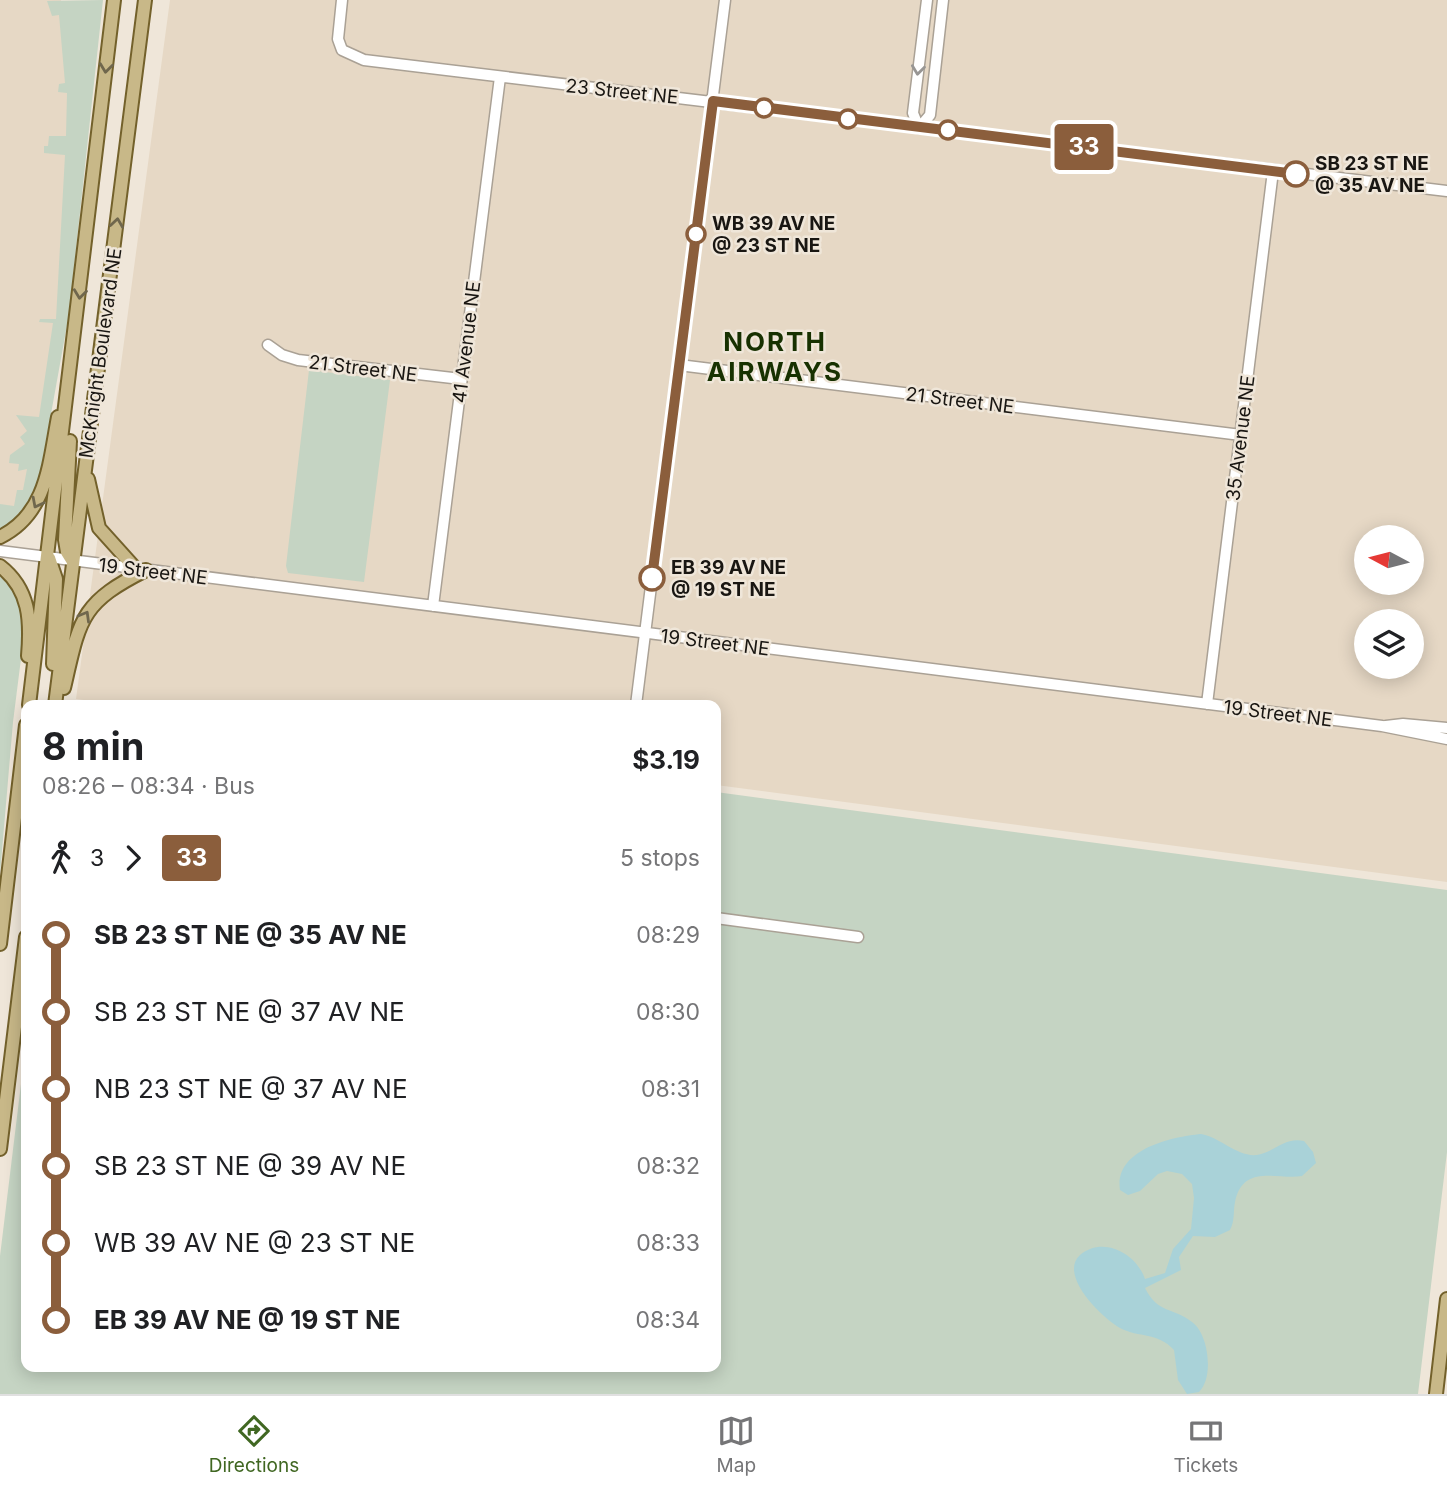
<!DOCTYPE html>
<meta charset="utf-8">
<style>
:root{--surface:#fff;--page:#f6f6f6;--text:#202124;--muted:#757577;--line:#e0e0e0;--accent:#406722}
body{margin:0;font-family:Inter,sans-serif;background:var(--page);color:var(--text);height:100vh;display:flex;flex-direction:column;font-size:26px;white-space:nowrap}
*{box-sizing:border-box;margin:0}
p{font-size:23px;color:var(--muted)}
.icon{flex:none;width:38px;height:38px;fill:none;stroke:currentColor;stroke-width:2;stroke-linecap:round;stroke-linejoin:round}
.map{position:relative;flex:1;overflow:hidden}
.details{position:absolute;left:21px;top:700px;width:700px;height:672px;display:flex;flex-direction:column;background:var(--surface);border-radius:14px;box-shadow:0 4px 18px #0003}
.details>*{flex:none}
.badge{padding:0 14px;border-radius:5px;font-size:24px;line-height:46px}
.needle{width:46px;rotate:277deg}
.fabs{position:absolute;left:1354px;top:525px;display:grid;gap:14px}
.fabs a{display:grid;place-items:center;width:70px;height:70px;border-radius:50%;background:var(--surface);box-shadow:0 4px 18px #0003;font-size:35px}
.map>.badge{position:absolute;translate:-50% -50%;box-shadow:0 0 0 4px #fff}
.legs{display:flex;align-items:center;gap:10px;height:77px;padding:0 21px;font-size:23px}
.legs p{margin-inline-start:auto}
.summary{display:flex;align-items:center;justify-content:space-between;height:119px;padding:0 21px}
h1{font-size:38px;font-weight:700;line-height:52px}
ul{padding:0 21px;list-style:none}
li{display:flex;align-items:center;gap:24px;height:77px;font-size:26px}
li i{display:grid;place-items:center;width:10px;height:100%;margin:0 9px;background:currentColor}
li i::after{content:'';width:18px;height:18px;margin:-9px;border:5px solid;border-radius:50%;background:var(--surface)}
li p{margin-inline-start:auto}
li:first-child i{background:linear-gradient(#0000 50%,currentColor 0)}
li:last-child i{background:linear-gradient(currentColor 50%,#0000 0)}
.dock{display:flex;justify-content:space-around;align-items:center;height:98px;border-top:2px solid var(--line);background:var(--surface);font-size:19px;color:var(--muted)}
.dock a{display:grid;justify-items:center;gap:4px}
.dock .selected{color:var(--accent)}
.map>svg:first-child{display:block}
</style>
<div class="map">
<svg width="1447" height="1394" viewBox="0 0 1447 1394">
<rect width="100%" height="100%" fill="#efe6d9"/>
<path fill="#e6d8c5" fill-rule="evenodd" d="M 0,0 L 61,0 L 72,92 L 62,287 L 43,417 L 26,497 L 0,520 Z
M 170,0 L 1447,0 L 1447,882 L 716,785 L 716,705 L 121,705 L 76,699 ZM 1367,537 L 1412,537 L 1412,583 L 1367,583 ZM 1367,621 L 1412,621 L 1412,667 L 1367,667 Z"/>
<path fill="#c5d4c3" d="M 103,0 L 69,314 L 38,486 L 27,512 L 0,532 L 0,504 L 14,506 L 17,490 L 23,490 L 27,469 L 18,471 L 19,464 L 9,463 L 10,455 L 25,444 L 20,437 L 27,431 L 16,415 L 39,417 L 53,323 L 39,322 L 40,319 L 56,319 L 65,155 L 44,153 L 44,146 L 48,146 L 49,136 L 66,136 L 67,93 L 58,92 L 59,84 L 65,83 L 59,15 L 52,16 L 47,1 Z
M 309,370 L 390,380 L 364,582 L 288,573 L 286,566 Z
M 0,574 L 18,594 L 25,627 L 13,722 L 0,874 Z
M 716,792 L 1447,890 L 1447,1152 L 1418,1394 L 0,1394 L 0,1256 L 26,1043 L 26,1367 L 716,1367 Z"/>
<path fill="#a9d2d8" d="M 1201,1134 C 1220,1137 1237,1157 1257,1155 C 1275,1152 1284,1137 1304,1141 L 1313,1152 L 1316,1163 L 1302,1176 C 1277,1180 1243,1163 1235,1202 C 1233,1212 1235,1221 1230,1230 L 1215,1237 L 1193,1236 L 1179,1257 L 1181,1270 L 1145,1288 C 1158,1314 1173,1307 1192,1322 C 1209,1334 1214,1378 1199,1392 L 1187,1394 L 1178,1380 L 1174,1350 C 1158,1332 1139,1338 1120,1328 C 1102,1318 1058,1275 1080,1255 C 1103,1235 1137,1254 1145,1279 L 1165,1273 L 1173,1249 L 1191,1229 L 1194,1198 L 1192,1184 L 1182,1174 L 1167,1171 L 1158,1174 L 1140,1191 L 1128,1195 L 1120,1190 C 1114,1150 1170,1137 1201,1134 Z"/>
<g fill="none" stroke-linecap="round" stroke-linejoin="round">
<defs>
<path id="minor" d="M 342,0 L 338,39 L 342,50 L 364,60 L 1447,191
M 919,128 L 930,115 L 943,0
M 919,128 L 913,113 L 927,0
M 268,345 L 282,355 L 298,360 L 461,379
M 679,365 L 1241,435
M 0,551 L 1382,726 L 1447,739
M 433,606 L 500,77
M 1207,704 L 1273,171
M 636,705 L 725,0
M 1386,726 L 1403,724 L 1447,728
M 716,918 L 858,937"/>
<path id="major" d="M 70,441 L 65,540 L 67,552 L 72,560
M 88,479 L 99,528 L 135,568
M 0,537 C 47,514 49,464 58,417
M 49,558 L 56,579 L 53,664
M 0,566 C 30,589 31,621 28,656
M 64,688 C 80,619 80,603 146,570
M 29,705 L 114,0
M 55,705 L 145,0
M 0,944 L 26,725
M 0,1149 L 26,937
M 1436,1394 L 1447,1299"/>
</defs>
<use href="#minor" stroke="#aaa195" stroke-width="13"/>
<use href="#major" stroke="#73612b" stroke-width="16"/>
<use href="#minor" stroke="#fff" stroke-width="10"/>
<use href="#major" stroke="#c8b888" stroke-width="12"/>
</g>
<defs><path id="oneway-chevron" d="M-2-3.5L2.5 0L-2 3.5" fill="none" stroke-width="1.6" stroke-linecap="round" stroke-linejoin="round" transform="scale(1.75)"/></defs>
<g stroke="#70674d">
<use href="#oneway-chevron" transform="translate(106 68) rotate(97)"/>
<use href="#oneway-chevron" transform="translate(117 223) rotate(-82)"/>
<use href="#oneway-chevron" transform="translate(80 294) rotate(97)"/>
<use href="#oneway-chevron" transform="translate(37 503) rotate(117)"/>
<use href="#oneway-chevron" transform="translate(85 616) rotate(-60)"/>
</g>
<use stroke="#989694" href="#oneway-chevron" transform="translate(918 70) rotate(97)"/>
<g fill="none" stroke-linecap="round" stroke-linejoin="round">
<defs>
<path id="line-1" d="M 652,578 L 713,101 L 1296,174"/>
</defs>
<use href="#line-1" stroke="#fff" stroke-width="16"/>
<use href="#line-1" stroke="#8b5e3c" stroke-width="10"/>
</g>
<g fill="#fff" stroke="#8b5e3c" stroke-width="3.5">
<circle cx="764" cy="108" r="9"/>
<circle cx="848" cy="119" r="9"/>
<circle cx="948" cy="130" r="9"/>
<circle cx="1296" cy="174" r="12"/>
<circle cx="696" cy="234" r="9"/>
<circle cx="652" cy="578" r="12"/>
</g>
<g text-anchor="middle" stroke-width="5" stroke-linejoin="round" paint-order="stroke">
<g font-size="19" fill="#191612" stroke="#efe6d9">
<text transform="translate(622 91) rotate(6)" y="7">23 Street NE</text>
<text transform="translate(466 342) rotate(-83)" y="7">41 Avenue NE</text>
<text transform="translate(100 353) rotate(-82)" y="7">McKnight Boulevard NE</text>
<text transform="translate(363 368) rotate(7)" y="7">21 Street NE</text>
<text transform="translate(960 400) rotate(7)" y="7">21 Street NE</text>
<text transform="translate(1240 438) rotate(-83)" y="7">35 Avenue NE</text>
<text transform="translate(153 571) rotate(7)" y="7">19 Street NE</text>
<text transform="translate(715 642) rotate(7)" y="7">19 Street NE</text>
<text transform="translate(1278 713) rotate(7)" y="7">19 Street NE</text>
</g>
<g font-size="19" font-weight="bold" fill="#191612" stroke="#efe6d9" text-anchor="start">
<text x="1315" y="170">SB 23 ST NE<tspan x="1315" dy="22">@ 35 AV NE</tspan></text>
<text x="712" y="230">WB 39 AV NE<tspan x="712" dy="22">@ 23 ST NE</tspan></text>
<text x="671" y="574">EB 39 AV NE<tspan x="671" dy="22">@ 19 ST NE</tspan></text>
</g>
<g font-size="26" font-weight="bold" letter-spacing="2" fill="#173101" stroke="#efe6d9">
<text x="775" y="351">NORTH<tspan x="775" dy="30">AIRWAYS</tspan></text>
</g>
</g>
</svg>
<div class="fabs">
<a><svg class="needle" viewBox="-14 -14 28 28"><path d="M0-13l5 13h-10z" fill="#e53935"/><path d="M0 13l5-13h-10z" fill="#757577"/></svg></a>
<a><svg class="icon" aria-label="layers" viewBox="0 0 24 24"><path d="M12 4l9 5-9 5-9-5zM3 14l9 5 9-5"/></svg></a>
</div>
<b class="badge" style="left:1084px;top:147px;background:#8b5e3c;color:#fff">33</b>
<section class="details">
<div class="summary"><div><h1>8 min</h1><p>08:26 – 08:34 · Bus</p></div><b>$3.19</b></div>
<div class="legs"><svg class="icon" aria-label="walk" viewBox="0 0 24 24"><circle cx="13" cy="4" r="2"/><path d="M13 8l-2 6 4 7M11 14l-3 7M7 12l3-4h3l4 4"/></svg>3<svg class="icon" aria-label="forward" viewBox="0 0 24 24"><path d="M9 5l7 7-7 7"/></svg><b class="badge" style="background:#8b5e3c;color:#fff">33</b><p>5 stops</p></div>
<ul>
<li><i style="color:#8b5e3c"></i><b>SB 23 ST NE @ 35 AV NE</b><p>08:29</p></li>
<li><i style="color:#8b5e3c"></i><span>SB 23 ST NE @ 37 AV NE</span><p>08:30</p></li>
<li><i style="color:#8b5e3c"></i><span>NB 23 ST NE @ 37 AV NE</span><p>08:31</p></li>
<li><i style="color:#8b5e3c"></i><span>SB 23 ST NE @ 39 AV NE</span><p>08:32</p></li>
<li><i style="color:#8b5e3c"></i><span>WB 39 AV NE @ 23 ST NE</span><p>08:33</p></li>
<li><i style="color:#8b5e3c"></i><b>EB 39 AV NE @ 19 ST NE</b><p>08:34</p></li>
</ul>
</section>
</div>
<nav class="dock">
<a class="selected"><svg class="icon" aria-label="directions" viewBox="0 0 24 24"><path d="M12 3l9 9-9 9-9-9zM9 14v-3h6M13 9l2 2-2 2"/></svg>Directions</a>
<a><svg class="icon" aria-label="map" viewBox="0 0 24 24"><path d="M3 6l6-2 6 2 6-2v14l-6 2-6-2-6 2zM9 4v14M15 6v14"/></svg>Map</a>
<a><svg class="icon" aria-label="tickets" viewBox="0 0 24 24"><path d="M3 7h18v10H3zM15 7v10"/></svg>Tickets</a>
</nav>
